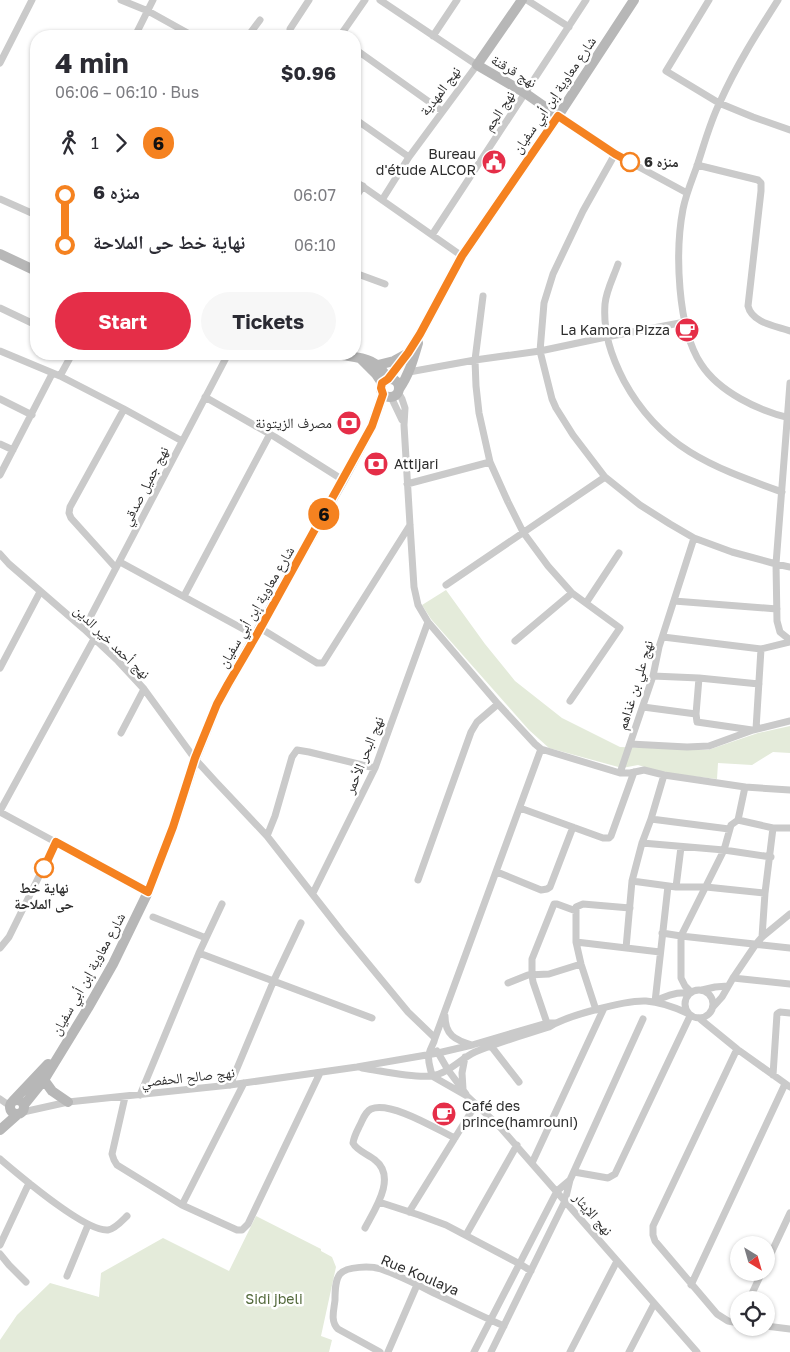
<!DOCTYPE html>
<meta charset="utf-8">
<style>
:root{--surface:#fff;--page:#f7f7f7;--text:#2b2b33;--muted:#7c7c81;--accent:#e52e48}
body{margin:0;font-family:"Golos Text","Noto Naskh Arabic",sans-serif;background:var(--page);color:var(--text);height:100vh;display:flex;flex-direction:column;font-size:19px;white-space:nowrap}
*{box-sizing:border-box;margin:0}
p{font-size:16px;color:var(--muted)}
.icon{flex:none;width:28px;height:28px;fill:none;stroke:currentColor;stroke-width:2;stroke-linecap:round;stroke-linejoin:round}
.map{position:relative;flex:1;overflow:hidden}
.panel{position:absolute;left:30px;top:30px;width:331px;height:330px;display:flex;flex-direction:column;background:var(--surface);border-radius:20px;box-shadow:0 1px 4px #0004}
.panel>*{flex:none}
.badge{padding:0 10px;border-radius:16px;font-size:18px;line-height:32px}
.needle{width:32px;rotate:143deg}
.buttons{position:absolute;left:730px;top:1236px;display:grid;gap:10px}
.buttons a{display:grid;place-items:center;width:45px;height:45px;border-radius:50%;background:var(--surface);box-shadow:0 1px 4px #0004;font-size:25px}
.map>.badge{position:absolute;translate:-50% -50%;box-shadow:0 0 0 2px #fff}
.legs{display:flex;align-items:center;gap:8px;height:55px;padding:0 25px;font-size:16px}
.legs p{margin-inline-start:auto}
.headline{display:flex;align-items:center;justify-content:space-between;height:85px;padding:0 25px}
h1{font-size:28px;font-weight:700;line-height:38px}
.button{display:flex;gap:10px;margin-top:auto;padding:10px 25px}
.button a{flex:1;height:58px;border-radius:30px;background:var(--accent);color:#fff;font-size:20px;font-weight:700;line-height:58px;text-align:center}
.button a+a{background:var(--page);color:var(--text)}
ul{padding:0 25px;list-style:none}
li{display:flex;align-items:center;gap:18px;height:50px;font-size:19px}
li i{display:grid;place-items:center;width:8px;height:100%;margin:0 6px;background:currentColor}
li i::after{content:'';width:12px;height:12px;margin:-6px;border:4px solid;border-radius:50%;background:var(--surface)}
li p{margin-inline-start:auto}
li:first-child i{background:linear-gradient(#0000 50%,currentColor 0)}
li:last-child i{background:linear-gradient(currentColor 50%,#0000 0)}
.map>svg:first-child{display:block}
</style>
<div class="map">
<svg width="790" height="1352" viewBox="0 0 790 1352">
<rect width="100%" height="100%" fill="#fff"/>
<path fill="#e4ebda" d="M 446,590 L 485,644 L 515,681 L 562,718 L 620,747 L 708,750 L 758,733 L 790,726 L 790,753 L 773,752 L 752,765 L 718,763 L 717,779 L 664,773 L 638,765 L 622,768 L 549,748 L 529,730 L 431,619 L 422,605 Z
M 256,1216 L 321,1249 L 321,1251 L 332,1257 L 336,1267 L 321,1336 L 332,1340 L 329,1352 L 0,1352 L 0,1340 L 17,1315 L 50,1283 L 99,1297 L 101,1273 L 163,1238 L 229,1271 Z"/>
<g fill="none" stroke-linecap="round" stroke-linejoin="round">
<path stroke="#cacaca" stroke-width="7" d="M 121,0 L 148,11 L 193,36
M 380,0 L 477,65 L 409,157 L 382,200
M 527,0 L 569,27
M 709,0 L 666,71 L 719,103 L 753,117 L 790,130
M 778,0 C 757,33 736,66 720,102 C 710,122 704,145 697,166 C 692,180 686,194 683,209 C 675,251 677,328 701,364 C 719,392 759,411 790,418
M 135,36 L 153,0
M 248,36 L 260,20
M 296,36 L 290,32 L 290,29 L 309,0
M 340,36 L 365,0
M 433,36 L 457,0
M 355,49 L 442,111
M 0,63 L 32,0
M 558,116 L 615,154 L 687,193
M 355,119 L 409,157
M 615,154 L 583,211 L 553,274 L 544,303 L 540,351 L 552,399 L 556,408 L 573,435 L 605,477 L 640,505 L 670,524 L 694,538 L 732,552 L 776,564 L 790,567
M 697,165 L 758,180 L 761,183 L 761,191 L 748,306 C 752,323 776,326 790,331
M 355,181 L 462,256
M 355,198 L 363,186
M 0,199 L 36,215
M 432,235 L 586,0
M 618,264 C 614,276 606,291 605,304 C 603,332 611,356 624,381 C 661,449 713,467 782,492
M 33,269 L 36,260
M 355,273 L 385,284
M 483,296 L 475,360 L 476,386 L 479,413 L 490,462 L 508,502 L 523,532 L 548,566 L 572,593 L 620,628 L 570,701
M 0,308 L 36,325
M 0,351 L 60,376 L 124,409 L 182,441
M 409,372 L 475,360 L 540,351 L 606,337 L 685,322
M 60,376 L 72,354
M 790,383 L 776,564 L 777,621 L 780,632 L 790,640
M 398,392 L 402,399 L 405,408 L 404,425 L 410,525 L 414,587 L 418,605 L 428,622 L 498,704 L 535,744 L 541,749 L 620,773 L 630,773 L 644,770 L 664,775 L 745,787 L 790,790
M 205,397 L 275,437 L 343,480
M 391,397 L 402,420
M 0,399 L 32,415
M 0,444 L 13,450
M 0,475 L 52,374
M 407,484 L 490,462
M 0,554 L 9,564 L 84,629 L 118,661 L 144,689 L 195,759 L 216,782 L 267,836 L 342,932 L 408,1012 L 435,1038
M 120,562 L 256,636
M 116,568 L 71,518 L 69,513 L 70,507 L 124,409
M 446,585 L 605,477
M 184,596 L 270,434
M 674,601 L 777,609
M 586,603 L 619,553
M 260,628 L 317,663 L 323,663 L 410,525
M 84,629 L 228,354
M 663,637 L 761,649 L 790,642
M 515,641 L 572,593
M 0,668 L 40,592
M 653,676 L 699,678 L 759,684
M 699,678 L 696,714 L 697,722 L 752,730
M 643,707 L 696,714
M 756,729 L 761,649
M 121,733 L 144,689
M 630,744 L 687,747 L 709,746 L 753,730 L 790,721
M 541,749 L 435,1038 C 434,1044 430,1048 429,1054 C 427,1061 431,1069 432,1076 L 467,1096 L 499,1126 L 697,1352
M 620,773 L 653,676 L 659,647 L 694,538
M 520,808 L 603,838 L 609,838 L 611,836 L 634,772
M 0,811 L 94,639
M 0,812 L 148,892
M 651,819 L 729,829
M 738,820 L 773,828 L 790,828
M 267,836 L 275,816 L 292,757 L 297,750 L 309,752 L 375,768
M 642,843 L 724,850 L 771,857
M 497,872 L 541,890 L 547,889 L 550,887 L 573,827
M 418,880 L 471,732 L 477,722 L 498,704
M 632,881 L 676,887 L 706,887 L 765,893
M 676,887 L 681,847
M 313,893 L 375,768 L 428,622
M 153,917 L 206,938
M 662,933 L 681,936 L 790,948
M 762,937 L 765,893 L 773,828
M 576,942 L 660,952
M 0,948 L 9,937 L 56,842
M 626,948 L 632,881 L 642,843 L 651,819 L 664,775
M 199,953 L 372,1018
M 733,978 L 790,984
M 508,983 L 528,975 L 549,974 L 581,964
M685 1004a14 14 0 1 1 28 0a14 14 0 1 1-28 0Z
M 702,990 L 715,987 L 728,986
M 691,992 L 685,986 L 681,978 L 681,936 L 724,850 L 731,825 L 738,820 L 745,787
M 655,1002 L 668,886
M 655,1002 C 666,995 676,992 689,993
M 713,1007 L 722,997 L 733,978 L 756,944 L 762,937 L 790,914
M 596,1010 L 581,964 L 576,942 L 576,907 L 583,904 L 630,908
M 445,1016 C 445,1035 455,1040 472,1045
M 699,1018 L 737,1049 L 790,1087
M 548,1026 L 533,982 L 532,975 L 532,959 L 554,904 L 557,904 L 576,911
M 491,1046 L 519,1082
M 737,1049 L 653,1226 L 653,1235 L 655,1241 L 717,1314 L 728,1321 L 739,1323
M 437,1051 L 448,1070 L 466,1094
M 362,1068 C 383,1071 411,1078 431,1076 C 448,1074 460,1059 475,1052 C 499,1042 524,1035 549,1027 C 566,1016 625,1000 646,1001 C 660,1002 674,1007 687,1013
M 773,1075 L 777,1014 L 780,1012 L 790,1013
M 230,1085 L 274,980 L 301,923
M 463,1089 L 462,1073 L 465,1057
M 140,1095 L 199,953 L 222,904
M 125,1097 L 112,1154 L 114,1160 L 117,1165 L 182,1205 L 237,1230 L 242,1230 L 248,1224 L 320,1073
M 0,1099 L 10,1106
M 23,1112 L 68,1102 L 230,1085 L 357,1067 L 438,1053 L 472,1045 L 547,1023 L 555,1023
M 0,1159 C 19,1175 85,1232 108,1230 C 115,1229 122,1221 127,1216
M 532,1163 L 604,1008
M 574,1172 L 608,1178 L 615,1174 L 690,1016
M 379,1202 L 419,1215 L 446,1225 L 520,1264 L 531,1271
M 182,1205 L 244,1083
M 409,1212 L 476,1104
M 365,1228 C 375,1209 397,1177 375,1160 C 368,1154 357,1151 353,1143 C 354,1136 357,1131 360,1125 C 363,1119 365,1112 371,1109 C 391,1101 436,1129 455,1138
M 466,1235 L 517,1145
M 0,1245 L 29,1183
M 0,1254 L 9,1265 L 26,1282
M 766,1264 L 790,1213
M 67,1276 L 88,1225
M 691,1285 L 785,1084
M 749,1300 L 762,1272
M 766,1326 L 790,1329
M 380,1352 L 338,1329 C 330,1321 334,1310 335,1300 C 335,1292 335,1280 340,1274 C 347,1266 371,1266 381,1269 C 398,1275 414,1283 430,1291 C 455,1303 479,1315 504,1326
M 388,1352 L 417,1285
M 474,1352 L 557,1191 L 570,1180
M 491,1352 L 565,1201 L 570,1180 L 643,1019
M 570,1352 L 617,1261
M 629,1352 L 654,1304"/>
<path stroke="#b7b7b7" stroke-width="10" d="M 522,0 L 477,65 L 525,93 L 558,116
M 0,254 L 36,271
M 337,354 C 357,358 379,357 387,379
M 361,359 L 376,374 L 382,383
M 378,365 L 394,361 L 405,355
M 388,379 L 408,353 L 420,334 L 462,256 L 558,116 L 634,0
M381 388a9 9 0 1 1 18 0a9 9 0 1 1-18 0Z
M 399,389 C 409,375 413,360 418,343
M 44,1080 L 52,1091 L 68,1102
M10 1107a7 7 0 1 1 14 0a7 7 0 1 1-14 0Z
M 13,1101 L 48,1064
M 24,1105 L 44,1080 L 88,1008 L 113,964 L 148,892 L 173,827 L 195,759 L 217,704 L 343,480 L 372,426 L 383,394
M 0,1130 L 18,1114"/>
</g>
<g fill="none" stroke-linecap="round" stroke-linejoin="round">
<defs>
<path id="line-1" d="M 44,868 L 56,842 L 148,892 L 173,827 L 195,758 L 217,704 L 228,684 L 256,636 L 372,426 L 383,394 L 381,388 L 382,383 L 388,379 L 408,353 L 420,334 L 462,256 L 558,116 L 615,154 L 630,162"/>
</defs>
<use href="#line-1" stroke="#fff" stroke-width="11"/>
<use href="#line-1" stroke="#f58220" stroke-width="8"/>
</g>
<defs>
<symbol id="civic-disc" viewBox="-11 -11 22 22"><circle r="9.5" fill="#e52e48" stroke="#fff"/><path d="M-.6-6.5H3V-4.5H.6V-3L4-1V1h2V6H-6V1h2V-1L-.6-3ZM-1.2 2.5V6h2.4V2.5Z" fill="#fff"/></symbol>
<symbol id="cafe-disc" viewBox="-11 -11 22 22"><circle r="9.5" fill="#e52e48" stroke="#fff"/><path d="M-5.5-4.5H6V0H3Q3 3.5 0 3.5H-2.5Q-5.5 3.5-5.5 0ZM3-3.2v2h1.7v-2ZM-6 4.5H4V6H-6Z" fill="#fff"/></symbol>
<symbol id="bank-disc" viewBox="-11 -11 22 22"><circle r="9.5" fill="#e52e48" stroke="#fff"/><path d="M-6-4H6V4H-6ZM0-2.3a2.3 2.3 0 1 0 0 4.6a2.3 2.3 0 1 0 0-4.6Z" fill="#fff"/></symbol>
</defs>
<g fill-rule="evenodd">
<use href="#civic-disc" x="480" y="148" width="28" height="28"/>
<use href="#cafe-disc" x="673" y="316" width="28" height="28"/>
<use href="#bank-disc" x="335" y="409" width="28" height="28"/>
<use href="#bank-disc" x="362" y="450" width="28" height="28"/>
<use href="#cafe-disc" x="430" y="1100" width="28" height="28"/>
</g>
<g fill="#fff" stroke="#f58220" stroke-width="2.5">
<circle cx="630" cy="162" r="9"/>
<circle cx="44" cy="868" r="9"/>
</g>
<g text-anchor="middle" stroke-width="5" stroke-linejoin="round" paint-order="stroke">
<g font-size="14" fill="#2d2d2d" stroke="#fff">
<text transform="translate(514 71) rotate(31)" y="5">نهج قرقنة</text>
<text transform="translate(440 91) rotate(-53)" y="5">نهج المهدية</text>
<text transform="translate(554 95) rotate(-56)" y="5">شارع معاوية إبن أبي سفيان</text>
<text transform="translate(499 111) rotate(-57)" y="5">نهج الجم</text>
<text transform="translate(145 486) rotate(-63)" y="5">نهج جميل صدقي</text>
<text transform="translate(256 607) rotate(-60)" y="5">شارع معاوية إبن أبي سفيان</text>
<text transform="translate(112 642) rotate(44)" y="5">نهج أحمد خير الدين</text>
<text transform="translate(635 685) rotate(-73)" y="5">نهج علي بن غذاهم</text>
<text transform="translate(364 755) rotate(-68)" y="5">نهج البحر الأحمر</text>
<text transform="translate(88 974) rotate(-61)" y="5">شارع معاوية إبن أبي سفيان</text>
<text transform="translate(188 1077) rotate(-6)" y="5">نهج صالح الحفصي</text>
<text transform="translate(593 1214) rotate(49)" y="5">نهج الإيثار</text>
<text transform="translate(420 1275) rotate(23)" y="5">Rue Koulaya</text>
</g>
<g font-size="14" fill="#2d2d2d" stroke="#fff" text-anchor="end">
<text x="476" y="159">Bureau<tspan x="476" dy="16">d'étude ALCOR</tspan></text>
<text x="670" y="335">La Kamora Pizza</text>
<text x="332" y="428">مصرف الزيتونة</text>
<text x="394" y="469" text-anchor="start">Attijari</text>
<text x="462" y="1111" text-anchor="start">Café des<tspan x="462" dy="16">prince(hamrouni)</tspan></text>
</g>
<g font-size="14" font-weight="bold" fill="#2d2d2d" stroke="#fff" text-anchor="start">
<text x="644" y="167">منزه 6</text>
<text x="44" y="893" text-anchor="middle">نهاية خط<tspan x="44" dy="16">حى الملاحة</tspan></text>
</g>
<g font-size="14" fill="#53693b" stroke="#fff">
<text x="274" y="1304">Sidi jbeli</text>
</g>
</g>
</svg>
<div class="buttons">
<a><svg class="needle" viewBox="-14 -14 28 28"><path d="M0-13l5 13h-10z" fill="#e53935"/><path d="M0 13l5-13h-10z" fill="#7c7c81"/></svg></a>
<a><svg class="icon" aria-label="locate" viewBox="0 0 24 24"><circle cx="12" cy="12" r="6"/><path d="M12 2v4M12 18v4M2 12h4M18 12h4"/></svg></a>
</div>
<b class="badge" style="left:324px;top:514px;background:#f58220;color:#111">6</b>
<section class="panel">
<div class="headline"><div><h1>4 min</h1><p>06:06 – 06:10 · Bus</p></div><b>$0.96</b></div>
<div class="legs"><svg class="icon" aria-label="walk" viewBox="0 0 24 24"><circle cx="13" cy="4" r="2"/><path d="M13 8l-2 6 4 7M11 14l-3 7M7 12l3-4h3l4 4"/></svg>1<svg class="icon" aria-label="forward" viewBox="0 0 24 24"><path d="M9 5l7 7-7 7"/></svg><b class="badge" style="background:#f58220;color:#111">6</b></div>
<ul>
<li><i style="color:#f58220"></i><b>منزه 6</b><p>06:07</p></li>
<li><i style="color:#f58220"></i><b>نهاية خط حى الملاحة</b><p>06:10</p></li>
</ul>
<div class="button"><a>Start</a><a>Tickets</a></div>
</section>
</div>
